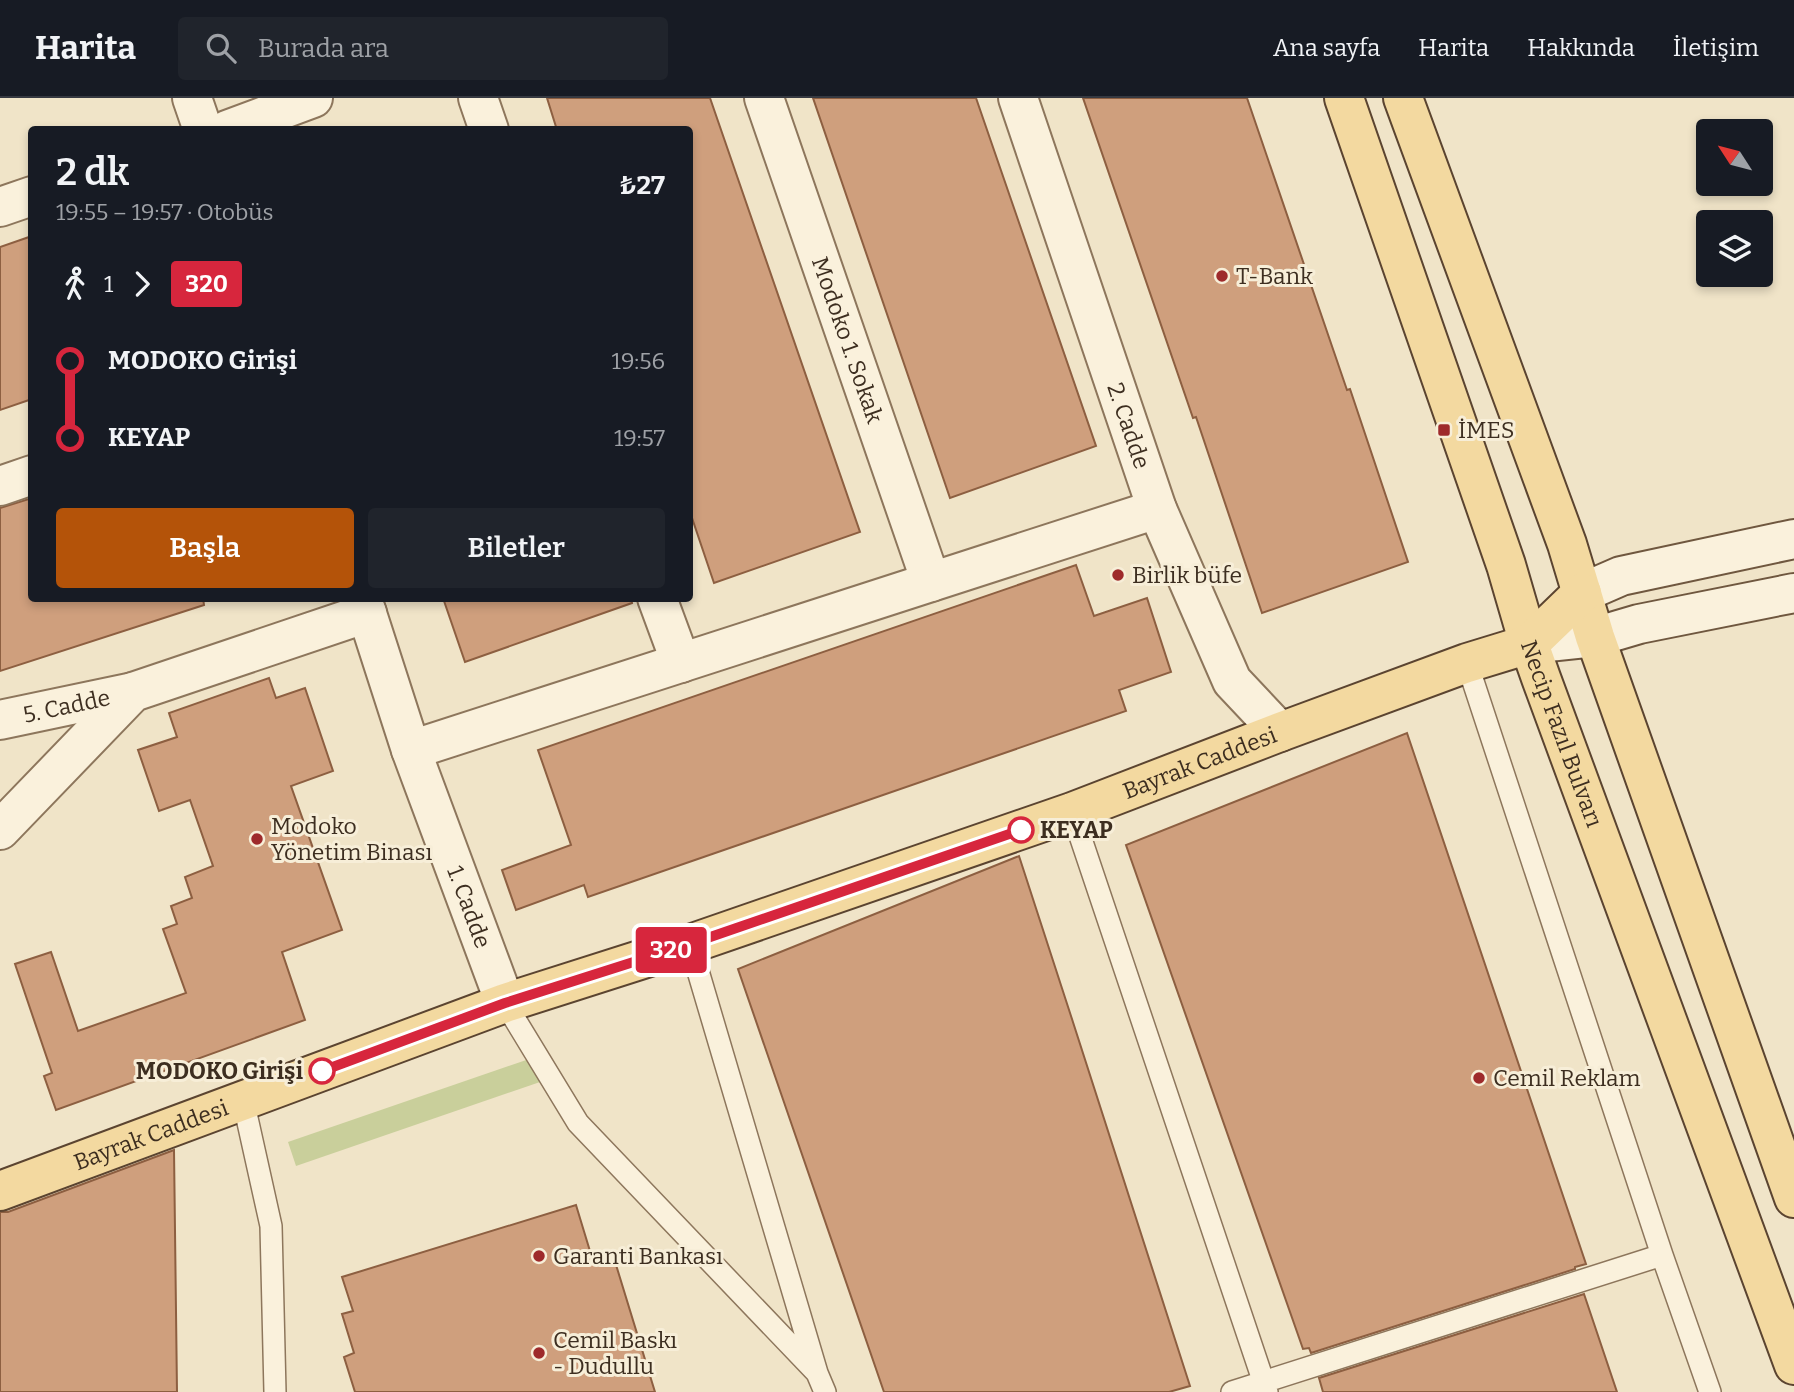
<!DOCTYPE html>
<html lang="tr">
<meta charset="utf-8">
<style>
:root{--surface:#171b24;--page:#20242c;--text:#f1f3f6;--muted:#9ea1a6;--line:#363941;--accent:#b45309}
body{margin:0;font-family:Bitter,serif;background:var(--page);color:var(--text);height:100vh;display:flex;flex-direction:column;font-size:26px;white-space:nowrap}
*{box-sizing:border-box;margin:0}
p{font-size:23px;color:var(--muted)}
.icon{flex:none;width:38px;height:38px;fill:none;stroke:currentColor;stroke-width:2;stroke-linecap:round;stroke-linejoin:round}
.map{position:relative;flex:1;overflow:hidden}
.drawer{position:absolute;left:28px;top:28px;width:665px;height:476px;display:flex;flex-direction:column;background:var(--surface);border-radius:7px;box-shadow:0 4px 10px #0003}
.drawer>*{flex:none}
.badge{padding:0 14px;border-radius:5px;font-size:24px;line-height:46px}
.needle{width:46px;rotate:306deg}
.fabs{position:absolute;left:1696px;top:21px;display:grid;gap:14px}
.fabs a{display:grid;place-items:center;width:77px;height:77px;border-radius:7px;background:var(--surface);box-shadow:0 4px 10px #0003;font-size:35px}
.map>.badge{position:absolute;translate:-50% -50%;box-shadow:0 0 0 4px #fff}
.legs{display:flex;align-items:center;gap:10px;height:77px;padding:0 28px;font-size:23px}
.legs p{margin-inline-start:auto}
.overview{display:flex;align-items:center;justify-content:space-between;height:119px;padding:0 28px}
h1{font-size:38px;font-weight:600;line-height:52px}
.button{display:flex;gap:14px;margin-top:auto;padding:14px 28px}
.button a{flex:1;height:80px;border-radius:7px;background:var(--accent);color:#fff;font-size:28px;font-weight:600;line-height:80px;text-align:center}
.button a+a{background:var(--page);color:var(--text)}
ul{padding:0 28px;list-style:none}
li{display:flex;align-items:center;gap:24px;height:77px;font-size:26px}
li i{display:grid;place-items:center;width:10px;height:100%;margin:0 9px;background:currentColor}
li i::after{content:'';width:18px;height:18px;margin:-9px;border:5px solid;border-radius:50%;background:var(--surface)}
li p{margin-inline-start:auto}
li:first-child i{background:linear-gradient(#0000 50%,currentColor 0)}
li:last-child i{background:linear-gradient(currentColor 50%,#0000 0)}
header{display:flex;align-items:center;gap:42px;box-sizing:border-box;height:98px;padding:0 35px;background:var(--surface);border-bottom:2px solid var(--line)}
header strong{font-size:33px}
nav{display:flex;gap:38px;margin-inline-start:auto;font-size:24px}
.search{width:490px;height:63px;background:var(--page);display:flex;align-items:center;gap:18px;box-sizing:border-box;padding:0 24px;border-radius:7px;color:var(--muted);font-size:26px}
.map>svg:first-child{display:block}
</style>
<header>
<strong>Harita</strong>
<div class="search"><svg class="icon" aria-label="search" viewBox="0 0 24 24"><circle cx="10" cy="10" r="6"/><path d="M15 15l6 6"/></svg>Burada ara</div>
<nav><a>Ana sayfa</a><a>Harita</a><a>Hakkında</a><a>İletişim</a></nav>
</header>
<div class="map">
<svg width="1794" height="1294" viewBox="0 0 1794 1294">
<rect width="100%" height="100%" fill="#f0e4c8"/>
<path fill="#c9cf9b" d="M 535,959 L 543,983 L 296,1068 L 288,1044 Z"/>
<path fill="#cf9f7d" stroke="#8d5f41" stroke-width="2" d="M 547,0 L 710,0 L 860,434 L 714,485 L 690,414 L 690,32 L 557,32 Z
M 813,0 L 976,0 L 1096,348 L 950,400 Z
M 1083,0 L 1247,0 L 1347,292 L 1350,291 L 1408,464 L 1262,515 L 1196,319 L 1193,320 Z
M 32,138 L 32,301 L 0,312 L 0,149 Z
M 32,400 L 32,500 L 203,500 L 204,507 L 0,573 L 0,410 Z
M 1076,467 L 1094,518 L 1147,500 L 1171,574 L 1119,592 L 1126,613 L 588,799 L 584,787 L 516,812 L 502,772 L 571,747 L 538,652 Z
M 443,500 L 631,500 L 632,505 L 465,564 Z
M 269,580 L 276,600 L 305,590 L 333,673 L 291,688 L 342,832 L 282,854 L 305,922 L 56,1012 L 44,978 L 52,975 L 15,866 L 51,854 L 78,933 L 186,895 L 163,831 L 177,826 L 171,808 L 192,800 L 185,779 L 213,768 L 190,702 L 159,713 L 138,652 L 177,639 L 169,615 Z
M 1407,635 L 1586,1166 L 1575,1169 L 1575,1171 L 1311,1255 L 1309,1250 L 1303,1251 L 1126,747 Z
M 1019,758 L 1071,918 L 1190,1288 L 1169,1294 L 884,1294 L 738,871 Z
M 174,1052 L 177,1294 L 0,1294 L 0,1114 L 8,1114 Z
M 576,1107 L 593,1163 L 613,1157 L 655,1294 L 355,1294 L 344,1259 L 354,1255 L 342,1216 L 353,1213 L 342,1179 Z
M 1584,1196 L 1617,1294 L 1323,1294 L 1319,1280 Z"/>
<g fill="none" stroke-linecap="round" stroke-linejoin="round">
<defs>
<path id="lane" d="M 1467,565 L 1662,1157 L 1710,1294
M 1072,714 L 1267,1294
M 690,846 L 817,1275 L 825,1294
M 505,905 L 578,1025 L 817,1275
M 243,1002 L 271,1128 L 275,1294
M 1232,1294 L 1662,1157"/>
<g id="street">
<path d="M 192,0 L 203,32"/>
<path d="M 478,0 L 489,32"/>
<path id="s1" d="M 764,0 L 931,484"/>
<path id="s2" d="M 1018,0 L 1157,411 L 1232,583 L 1280,634"/>
<path d="M 227,32 L 313,0"/>
<path d="M 0,109 L 32,98"/>
<path d="M 0,388 L 32,377"/>
<path id="s3" d="M 362,500 L 411,652 L 505,905"/>
<path d="M 657,500 L 681,565"/>
<path id="s4" d="M 0,622 L 133,594"/>
<path d="M 411,652 L 1157,411"/>
<path d="M 0,732 L 133,594 L 367,515"/>
</g>
<path id="secondary" d="M 1582,495 L 1621,478 L 1794,441
M 1529,546 L 1595,539 L 1639,526 L 1794,495"/>
<g id="primary">
<path id="s5" d="M 1344,0 L 1506,467 L 1529,546 L 1541,580 L 1794,1267"/>
<path d="M 1403,0 L 1567,446 L 1595,539 L 1794,1100"/>
<path id="s6" d="M 0,1093 L 505,905 L 690,846 L 1072,714 L 1280,634 L 1467,565 L 1529,546 L 1582,495"/>
</g>
</defs>
<use href="#lane" stroke="#8d765c" stroke-width="24"/>
<use href="#street" stroke="#8d765c" stroke-width="42"/>
<use href="#secondary" stroke="#6f573f" stroke-width="42"/>
<use href="#primary" stroke="#5b4430" stroke-width="42"/>
<use href="#lane" stroke="#faf1dc" stroke-width="21"/>
<use href="#street" stroke="#faf1dc" stroke-width="38"/>
<use href="#secondary" stroke="#faf1dc" stroke-width="38"/>
<use href="#primary" stroke="#f3d9a0" stroke-width="38"/>
</g>
<g fill="none" stroke-linecap="round" stroke-linejoin="round">
<defs>
<path id="line-1" d="M 322,973 L 505,905 L 690,846 L 1021,732"/>
</defs>
<use href="#line-1" stroke="#fff" stroke-width="16"/>
<use href="#line-1" stroke="#d7263d" stroke-width="10"/>
</g>
<g fill="#9e2a2b" stroke="#f7eed8" stroke-width="2.5">
<circle cx="1222" cy="178" r="7"/>
<rect x="1437" y="325" width="14" height="14" rx="3.5"/>
<circle cx="1118" cy="477" r="7"/>
<circle cx="257" cy="741" r="7"/>
<circle cx="1479" cy="980" r="7"/>
<circle cx="539" cy="1158" r="7"/>
<circle cx="539" cy="1255" r="7"/>
</g>
<g fill="#fff" stroke="#d7263d" stroke-width="3.5">
<circle cx="1021" cy="732" r="12"/>
<circle cx="322" cy="973" r="12"/>
</g>
<g text-anchor="middle" stroke-width="6" stroke-linejoin="round" paint-order="stroke">
<g font-size="23" fill="#3d2e20" stroke="#f7eed8" text-anchor="start">
<text x="1236" y="186">T-Bank</text>
<text x="1458" y="340">İMES</text>
<text x="1132" y="485">Birlik büfe</text>
<text x="271" y="736">Modoko<tspan x="271" dy="26">Yönetim Binası</tspan></text>
<text x="1493" y="988">Cemil Reklam</text>
<text x="553" y="1166">Garanti Bankası</text>
<text x="553" y="1250">Cemil Baskı<tspan x="553" dy="26">- Dudullu</tspan></text>
</g>
<g font-size="23" fill="#3d2e20" stroke="#f7eed8">
<text dy="8" stroke="none"><textPath href="#s1" startOffset="256">Modoko 1. Sokak</textPath></text>
<text dy="8" stroke="none"><textPath href="#s2" startOffset="346">2. Cadde</textPath></text>
<text dy="8" stroke="none"><textPath href="#s4" startOffset="68">5. Cadde</textPath></text>
<text dy="8" stroke="none"><textPath href="#s5" startOffset="672">Necip Fazıl Bulvarı</textPath></text>
<text dy="8" stroke="none"><textPath href="#s6" startOffset="1274">Bayrak Caddesi</textPath></text>
<text dy="8" stroke="none"><textPath href="#s3" startOffset="327">1. Cadde</textPath></text>
<text dy="8" stroke="none"><textPath href="#s6" startOffset="161">Bayrak Caddesi</textPath></text>
</g>
<g font-size="23" font-weight="bold" fill="#3d2e20" stroke="#f7eed8" text-anchor="start">
<text x="1040" y="740">KEYAP</text>
<text x="303" y="981" text-anchor="end">MODOKO Girişi</text>
</g>
</g>
</svg>
<div class="fabs">
<a><svg class="needle" viewBox="-14 -14 28 28"><path d="M0-13l5 13h-10z" fill="#e53935"/><path d="M0 13l5-13h-10z" fill="#9ea1a6"/></svg></a>
<a><svg class="icon" aria-label="layers" viewBox="0 0 24 24"><path d="M12 4l9 5-9 5-9-5zM3 14l9 5 9-5"/></svg></a>
</div>
<b class="badge" style="left:671px;top:852px;background:#d7263d;color:#fff">320</b>
<section class="drawer">
<div class="overview"><div><h1>2 dk</h1><p>19:55 – 19:57 · Otobüs</p></div><b>₺27</b></div>
<div class="legs"><svg class="icon" aria-label="walk" viewBox="0 0 24 24"><circle cx="13" cy="4" r="2"/><path d="M13 8l-2 6 4 7M11 14l-3 7M7 12l3-4h3l4 4"/></svg>1<svg class="icon" aria-label="forward" viewBox="0 0 24 24"><path d="M9 5l7 7-7 7"/></svg><b class="badge" style="background:#d7263d;color:#fff">320</b></div>
<ul>
<li><i style="color:#d7263d"></i><b>MODOKO Girişi</b><p>19:56</p></li>
<li><i style="color:#d7263d"></i><b>KEYAP</b><p>19:57</p></li>
</ul>
<div class="button"><a>Başla</a><a>Biletler</a></div>
</section>
</div>
